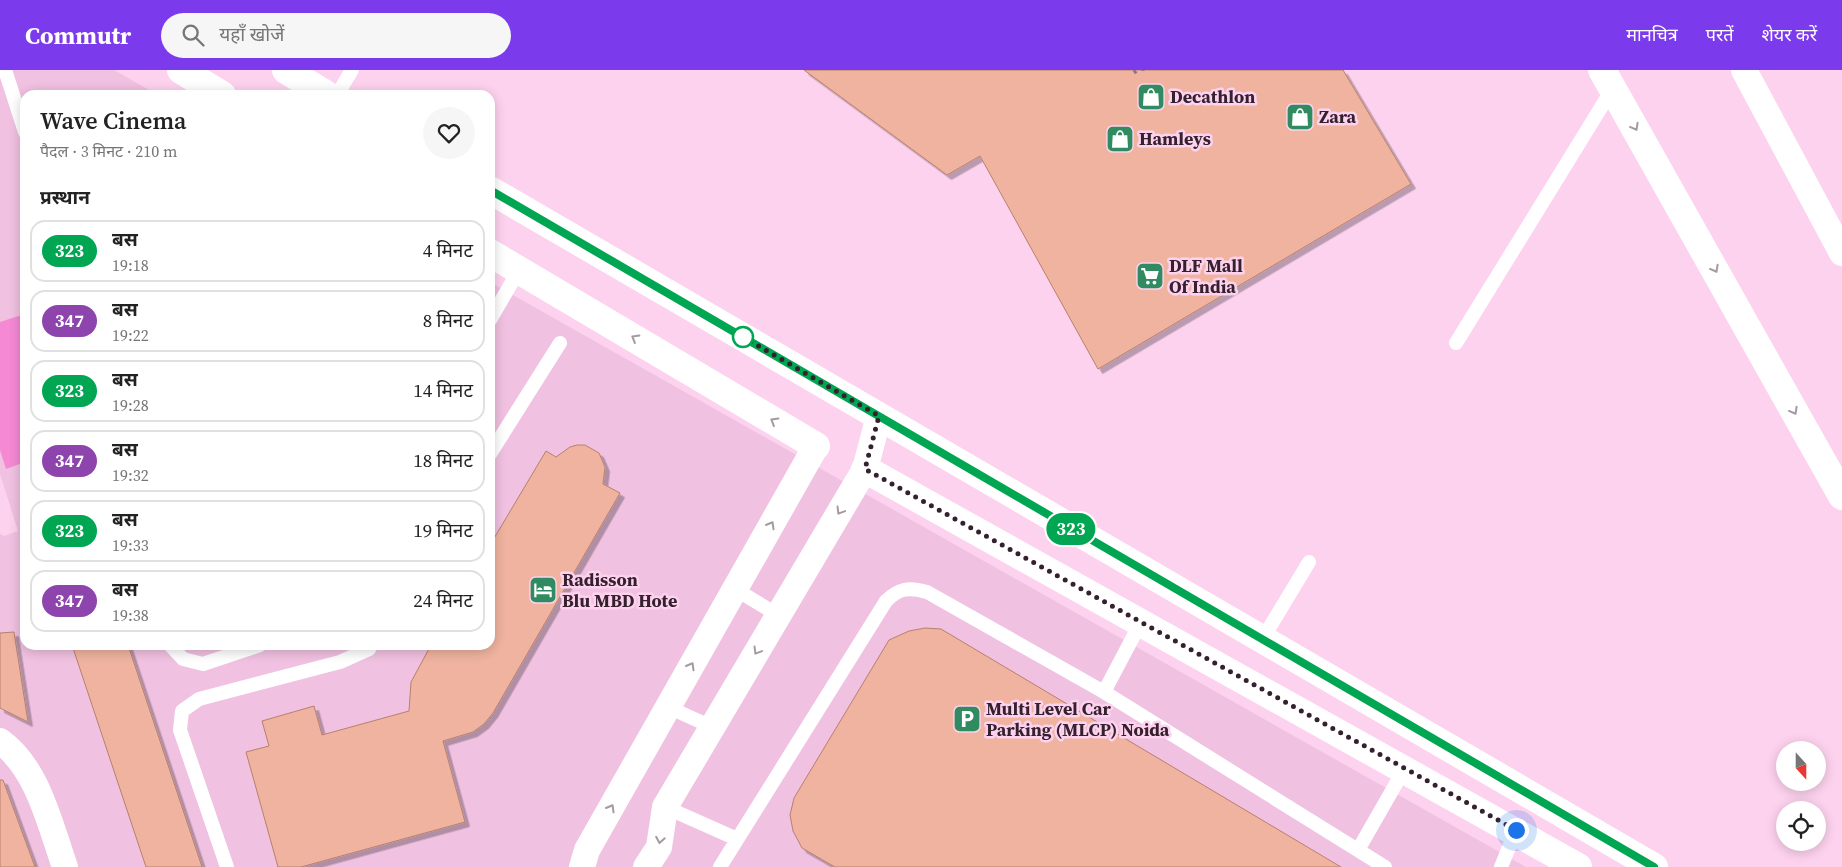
<!DOCTYPE html>
<html lang="hi">
<meta charset="utf-8">
<style>
:root{--surface:#fff;--page:#f6f6f6;--text:#222;--muted:#767676;--line:#e0e0e0;--accent:#7c3aed}
body{margin:0;font-family:"Source Serif 4","Noto Sans Devanagari",serif;background:var(--page);color:var(--text);height:100vh;display:flex;flex-direction:column;font-size:19px;white-space:nowrap}
*{box-sizing:border-box;margin:0}
p{font-size:16px;color:var(--muted)}
.icon{flex:none;width:28px;height:28px;fill:none;stroke:currentColor;stroke-width:2;stroke-linecap:round;stroke-linejoin:round}
.map{position:relative;flex:1;overflow:hidden}
.details{position:absolute;left:20px;top:20px;width:475px;height:560px;display:flex;flex-direction:column;background:var(--surface);border-radius:15px;box-shadow:0 2px 12px #0003}
.details>*{flex:none}
.badge{padding:0 10px;border-radius:16px;font-size:18px;line-height:32px}
.needle{width:32px;rotate:159deg}
.buttons{position:absolute;left:1776px;top:671px;display:grid;gap:10px}
.buttons a{display:grid;place-items:center;width:50px;height:50px;border-radius:50%;background:var(--surface);box-shadow:0 2px 12px #0003;font-size:25px}
.you{position:absolute;width:25px;height:25px;margin:-12px;border:4px solid #fff;border-radius:50%;background:#1a73e8;box-shadow:0 0 0 8px #1a73e833}
.map>.badge{position:absolute;translate:-50% -50%;box-shadow:0 0 0 2px #fff}
h2{padding:0 20px;font-size:19px;line-height:45px}
.round{display:grid;place-items:center;flex:none;width:52px;height:52px;border-radius:26px;background:var(--page)}
.head{display:flex;align-items:center;justify-content:space-between;height:85px;padding:0 20px}
h1{font-size:24px;font-weight:600;line-height:38px}
ul{padding:0;list-style:none}
li{display:flex;align-items:center;gap:15px;height:62px;margin:0 10px 8px;padding:0 10px;border:2px solid var(--line);border-radius:15px}
li div{flex:1}
li b{display:block;font-size:19px}
li em{font-style:normal}
li .badge{min-width:55px;font-weight:700;text-align:center}
header{display:flex;align-items:center;gap:30px;box-sizing:border-box;height:70px;padding:0 25px;background:var(--accent);color:#fff}
header strong{font-size:24px}
nav{display:flex;gap:28px;margin-inline-start:auto;font-size:18px}
.search{width:350px;height:45px;background:var(--page);display:flex;align-items:center;gap:12px;box-sizing:border-box;padding:0 18px;border-radius:28px;color:var(--muted);font-size:19px}
.map>svg:first-child{display:block}
</style>
<header>
<strong>Commutr</strong>
<div class="search"><svg class="icon" aria-label="search" viewBox="0 0 24 24"><circle cx="10" cy="10" r="6"/><path d="M15 15l6 6"/></svg>यहाँ खोजें</div>
<nav><a>मानचित्र</a><a>परतें</a><a>शेयर करें</a></nav>
</header>
<div class="map">
<svg width="1842" height="797" viewBox="0 0 1842 797">
<defs>
<filter id="shadow"><feDropShadow dx="4.5" dy="4.5" stdDeviation="0" flood-color="#0004"/></filter>
</defs>
<rect width="100%" height="100%" fill="#fdd2ee"/>
<path fill="#f0c1e0" d="M 0,0 L 114,0 L 158,25 L 25,25 L 25,575 L 490,575 L 490,212 L 1526,797 L 0,797 L 0,464 L 4,466 L 18,461 L 0,404 Z"/>
<path fill="#f589d4" d="M 25,244 L 25,392 L 6,399 L 0,380 L 0,252 Z"/>
<path fill="#efb39f" stroke="#b8806d" filter="url(#shadow)" d="M 804,0 L 1343,0 L 1411,114 L 1098,299 L 980,86 L 947,105 Z
M 577,375 L 585,375 L 599,383 L 605,397 L 603,414 L 620,423 L 493,643 L 484,654 L 473,662 L 443,671 L 465,752 L 301,797 L 278,797 L 246,682 L 269,676 L 262,651 L 314,636 L 322,665 L 409,641 L 411,612 L 431,575 L 490,575 L 490,475 L 546,381 L 556,387 L 570,377 Z
M 925,558 L 941,559 L 1341,797 L 835,797 L 802,778 L 793,761 L 790,745 L 794,728 L 889,570 L 909,561 Z
M 14,562 L 28,652 L 0,638 L 0,563 Z
M 72,575 L 128,575 L 202,797 L 146,797 Z
M 0,710 L 3,710 L 35,797 L 0,797 Z"/>
<g fill="none" stroke-linecap="round" stroke-linejoin="round">
<path stroke="#937488" stroke-width="3" stroke-dasharray="4 2.5" stroke-linecap="butt" d="M 1134,0 L 1137,5
M 1143,0 L 1143,1"/>
<path stroke="#fff" stroke-width="14" d="M 5,0 L 25,62
M 337,25 L 352,0
M 490,250 L 519,200
M 1456,273 L 1613,18
M 490,384 L 560,273
M 735,519 L 778,545
M 1262,570 L 1309,492
M 170,575 L 183,589 L 203,594 L 260,575
M 1104,622 L 1141,552
M 668,637 L 712,657
M 665,737 L 737,769
M 1358,780 L 1405,698
M 227,797 L 180,660 L 182,641 L 199,629 L 340,592 L 369,579 L 371,575
M 720,797 L 886,531 C 899,518 909,517 927,522 L 1104,622 L 1385,797
M 1501,797 L 1516,760"/>
<path stroke="#fff" stroke-width="26" d="M 1744,0 L 1842,183
M 0,671 C 38,698 50,755 65,797
M 582,797 L 587,780 L 816,376
M 646,797 L 659,777 L 665,737 L 865,399 L 879,346"/>
<path stroke="#fff" stroke-width="28" d="M 181,0 L 222,25
M 286,0 L 327,25
M 1602,0 L 1842,426
M 490,120 L 1654,797
M 490,183 L 816,376
M 865,399 L 1578,797"/>
</g>
<defs><path id="oneway-chevron" d="M-2-3.5L2.5 0L-2 3.5" fill="none" stroke-width="1.6" stroke-linecap="round" stroke-linejoin="round" transform="scale(1.25)"/></defs>
<g stroke="#a49ba1">
<use href="#oneway-chevron" transform="translate(1635 57) rotate(61)"/>
<use href="#oneway-chevron" transform="translate(1715 199) rotate(61)"/>
<use href="#oneway-chevron" transform="translate(635 268) rotate(-149)"/>
<use href="#oneway-chevron" transform="translate(1794 341) rotate(61)"/>
<use href="#oneway-chevron" transform="translate(774 351) rotate(-149)"/>
<use href="#oneway-chevron" transform="translate(840 441) rotate(121)"/>
<use href="#oneway-chevron" transform="translate(771 455) rotate(-60)"/>
<use href="#oneway-chevron" transform="translate(757 581) rotate(121)"/>
<use href="#oneway-chevron" transform="translate(691 596) rotate(-60)"/>
<use href="#oneway-chevron" transform="translate(611 738) rotate(-60)"/>
<use href="#oneway-chevron" transform="translate(660 770) rotate(100)"/>
</g>
<g fill="none" stroke-linecap="round" stroke-linejoin="round">
<defs>
<path id="line" d="M 490,120 L 1654,797"/>
</defs>
<use href="#line" stroke="#fff" stroke-width="11"/>
<use href="#line" stroke="#00a651" stroke-width="8"/>
<path stroke="#35212e" stroke-width="5" stroke-dasharray="0 9" d="M 743,267 L 879,346 L 865,399 L 1516,760"/>
</g>
<defs>
<symbol id="shop-square" viewBox="-11 -11 22 22"><rect x="-9" y="-9" width="18" height="18" rx="4" fill="#318b61" stroke="#fdd2ee"/><path d="M-5-2.5h2.3a2.7 3.5 0 0 1 5.4 0H5L5.5 6h-11ZM-1.5-2.5h3a1.5 2.3 0 0 0-3 0Z" fill="#fff"/></symbol>
<symbol id="supermarket-square" viewBox="-11 -11 22 22"><rect x="-9" y="-9" width="18" height="18" rx="4" fill="#318b61" stroke="#fdd2ee"/><path d="M-6-5.5h2.5l.6 2H6L4.5 2H-2.5L-4.4-4H-6ZM-1.5 3.2a1.3 1.3 0 1 0 .1 0ZM3 3.2a1.3 1.3 0 1 0 .1 0Z" fill="#fff"/></symbol>
<symbol id="hotel-square" viewBox="-11 -11 22 22"><rect x="-9" y="-9" width="18" height="18" rx="4" fill="#318b61" stroke="#fdd2ee"/><path d="M-6-4.5h1.5V1H6V5H4.5V3h-9V5H-6ZM-4 0a1.8 1.8 0 1 1 3.6 0ZM.5 0V-2.5h3Q6-2.5 6 0Z" fill="#fff"/></symbol>
<symbol id="parking-square" viewBox="-11 -11 22 22"><rect x="-9" y="-9" width="18" height="18" rx="4" fill="#318b61" stroke="#fdd2ee"/><path d="M-3.5-5.5H1a3.5 3.5 0 0 1 0 7H-1V5.5H-3.5ZM-1-3.4V-.6H.8a1.4 1.4 0 0 0 0-2.8Z" fill="#fff"/></symbol>
</defs>
<g fill-rule="evenodd">
<use href="#shop-square" x="1135" y="11" width="32" height="32"/>
<use href="#shop-square" x="1284" y="31" width="32" height="32"/>
<use href="#shop-square" x="1104" y="53" width="32" height="32"/>
<use href="#supermarket-square" x="1134" y="190" width="32" height="32"/>
<use href="#hotel-square" x="527" y="504" width="32" height="32"/>
<use href="#parking-square" x="951" y="633" width="32" height="32"/>
</g>
<circle fill="#fff" stroke="#00a651" stroke-width="2.5" cx="743" cy="267" r="10"/>
<g text-anchor="middle" stroke-width="5" stroke-linejoin="round" paint-order="stroke">
<g font-size="18" font-weight="bold" fill="#35212e" stroke="#fdd2ee" text-anchor="start">
<text x="1170" y="33">Decathlon</text>
<text x="1319" y="53">Zara</text>
<text x="1139" y="75">Hamleys</text>
<text x="1169" y="202">DLF Mall<tspan x="1169" dy="21">Of India</tspan></text>
<text x="562" y="516">Radisson<tspan x="562" dy="21">Blu MBD Hote</tspan></text>
<text x="986" y="645">Multi Level Car<tspan x="986" dy="21">Parking (MLCP) Noida</tspan></text>
</g>
</g>
</svg>
<div class="buttons">
<a><svg class="needle" viewBox="-14 -14 28 28"><path d="M0-13l5 13h-10z" fill="#e53935"/><path d="M0 13l5-13h-10z" fill="#767676"/></svg></a>
<a><svg class="icon" aria-label="locate" viewBox="0 0 24 24"><circle cx="12" cy="12" r="6"/><path d="M12 2v4M12 18v4M2 12h4M18 12h4"/></svg></a>
</div>
<div class="you" style="left:1516px;top:760px"></div>
<b class="badge" style="left:1071px;top:459px;background:#00a651;color:#fff">323</b>
<section class="details">
<div class="head"><div><h1>Wave Cinema</h1><p>पैदल · 3 मिनट · 210 m</p></div><a class="round"><svg class="icon" aria-label="heart" viewBox="0 0 24 24"><path d="M12 20l-8-8c-3-5 5-10 8-4 3-6 11-1 8 4z"/></svg></a></div>
<h2>प्रस्थान</h2>
<ul>
<li><span class="badge" style="background:#00a651;color:#fff">323</span><div><b>बस</b><p>19:18</p></div><em>4 मिनट</em></li>
<li><span class="badge" style="background:#8e44ad;color:#fff">347</span><div><b>बस</b><p>19:22</p></div><em>8 मिनट</em></li>
<li><span class="badge" style="background:#00a651;color:#fff">323</span><div><b>बस</b><p>19:28</p></div><em>14 मिनट</em></li>
<li><span class="badge" style="background:#8e44ad;color:#fff">347</span><div><b>बस</b><p>19:32</p></div><em>18 मिनट</em></li>
<li><span class="badge" style="background:#00a651;color:#fff">323</span><div><b>बस</b><p>19:33</p></div><em>19 मिनट</em></li>
<li><span class="badge" style="background:#8e44ad;color:#fff">347</span><div><b>बस</b><p>19:38</p></div><em>24 मिनट</em></li>
</ul>
</section>
</div>
